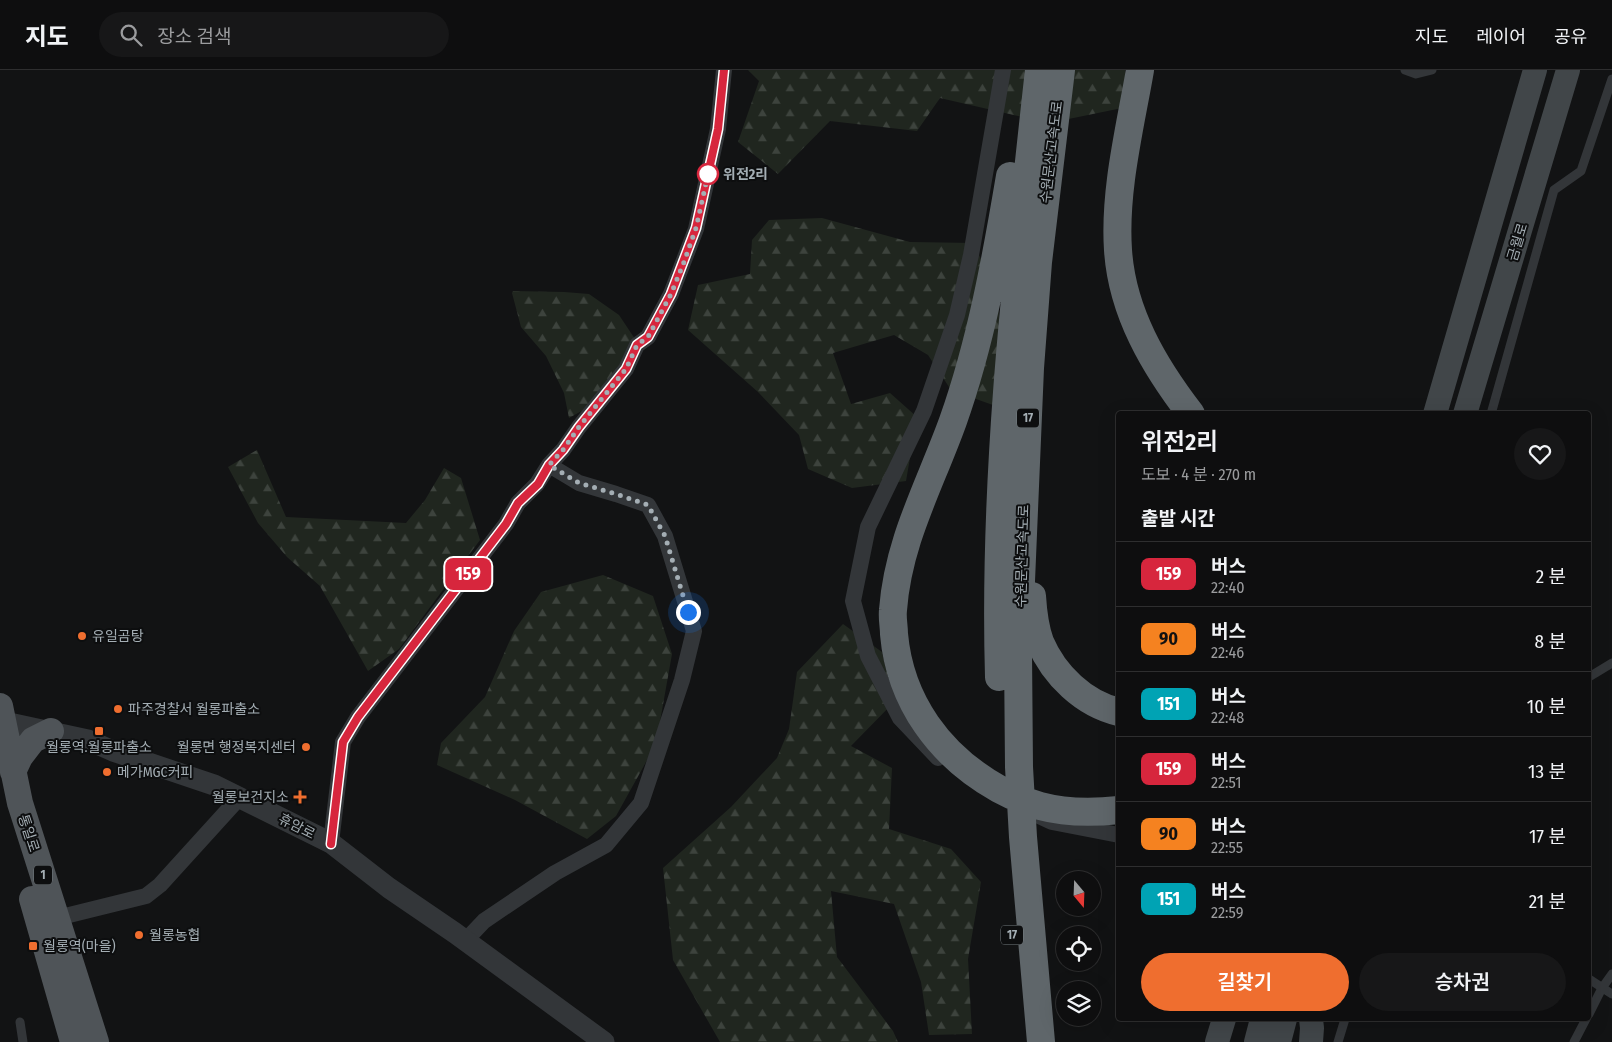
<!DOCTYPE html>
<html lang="ko">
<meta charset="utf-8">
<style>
:root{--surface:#0e0e0f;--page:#171718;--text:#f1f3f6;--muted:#9b9c9e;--line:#2e2e2f;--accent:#ef6e2f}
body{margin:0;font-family:"Fira Sans Condensed","Noto Sans KR",sans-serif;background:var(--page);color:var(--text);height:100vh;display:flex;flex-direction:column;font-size:19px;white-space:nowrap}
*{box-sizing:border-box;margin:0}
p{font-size:16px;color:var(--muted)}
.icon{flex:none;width:28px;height:28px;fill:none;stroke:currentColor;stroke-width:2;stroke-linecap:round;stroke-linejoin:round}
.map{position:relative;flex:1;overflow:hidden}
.details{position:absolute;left:1116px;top:341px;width:475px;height:610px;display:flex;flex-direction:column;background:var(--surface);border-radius:5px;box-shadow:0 5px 20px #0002,0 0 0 1px var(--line)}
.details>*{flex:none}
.badge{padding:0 10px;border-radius:8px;font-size:18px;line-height:32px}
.needle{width:32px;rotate:161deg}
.fabs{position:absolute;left:1056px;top:801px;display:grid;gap:10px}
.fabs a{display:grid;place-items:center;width:45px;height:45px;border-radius:50%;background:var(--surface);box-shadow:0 5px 20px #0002,0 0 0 1px var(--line);font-size:25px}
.you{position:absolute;width:25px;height:25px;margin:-12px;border:4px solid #fff;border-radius:50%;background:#1a73e8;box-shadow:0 0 0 8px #1a73e833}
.map>.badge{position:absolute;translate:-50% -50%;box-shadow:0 0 0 2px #fff}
h2{padding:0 25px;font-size:19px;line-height:45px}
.round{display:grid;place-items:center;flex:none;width:52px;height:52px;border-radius:26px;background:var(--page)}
.headline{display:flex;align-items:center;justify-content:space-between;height:85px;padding:0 25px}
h1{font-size:24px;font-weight:600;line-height:38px}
.primary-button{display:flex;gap:10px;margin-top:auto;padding:10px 25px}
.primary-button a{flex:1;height:58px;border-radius:30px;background:var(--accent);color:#fff;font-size:20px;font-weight:600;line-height:58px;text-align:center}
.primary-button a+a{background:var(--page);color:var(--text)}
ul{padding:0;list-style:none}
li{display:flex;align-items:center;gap:15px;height:65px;padding:0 25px;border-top:1px solid var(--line)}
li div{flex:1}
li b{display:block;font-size:19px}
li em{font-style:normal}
li .badge{min-width:55px;font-weight:700;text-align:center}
header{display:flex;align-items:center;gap:30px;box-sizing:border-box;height:70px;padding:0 25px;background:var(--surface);border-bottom:1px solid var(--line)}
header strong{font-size:24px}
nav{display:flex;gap:28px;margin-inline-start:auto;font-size:18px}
.search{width:350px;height:45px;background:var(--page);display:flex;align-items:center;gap:12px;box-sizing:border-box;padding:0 18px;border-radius:28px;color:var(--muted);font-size:19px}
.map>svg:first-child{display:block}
</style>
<header>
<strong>지도</strong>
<div class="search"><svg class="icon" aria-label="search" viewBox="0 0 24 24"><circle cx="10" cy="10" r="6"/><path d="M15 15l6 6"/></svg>장소 검색</div>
<nav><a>지도</a><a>레이어</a><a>공유</a></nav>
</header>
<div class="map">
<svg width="1612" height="972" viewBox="0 0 1612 972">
<defs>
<pattern id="forest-firs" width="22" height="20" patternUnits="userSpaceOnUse" patternTransform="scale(1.25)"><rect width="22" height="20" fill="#20261f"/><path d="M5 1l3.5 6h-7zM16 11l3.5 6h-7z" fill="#3d433d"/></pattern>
</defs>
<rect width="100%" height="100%" fill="#121314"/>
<path fill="url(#forest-firs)" d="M 748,0 L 1125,0 L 1127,37 L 1049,53 L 940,28 L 917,61 L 830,51 L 778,104 L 738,72 L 759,11 Z
M 822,148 L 910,172 L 973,173 L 998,223 L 1004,339 L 951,320 L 928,285 L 894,265 L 833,283 L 851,334 L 890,323 L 917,347 L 906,411 L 852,418 L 808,399 L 799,365 L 758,322 L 688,260 L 698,215 L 750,204 L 752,170 L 769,150 Z
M 513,221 L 564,222 L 589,224 L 619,245 L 635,269 L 619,308 L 587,338 L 569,348 L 564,323 L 546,286 L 521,257 L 512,223 Z
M 257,380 L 286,447 L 406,453 L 425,430 L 444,398 L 461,408 L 480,470 L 399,579 L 368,601 L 320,516 L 287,487 L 258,453 L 228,397 Z
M 603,505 L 653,526 L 672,584 L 656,674 L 616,746 L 587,769 L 515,730 L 437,695 L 441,673 L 485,627 L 514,561 L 541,522 Z
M 843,554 L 882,582 L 894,632 L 851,676 L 892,698 L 889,759 L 951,779 L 981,812 L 968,889 L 972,964 L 929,965 L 921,912 L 894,834 L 831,821 L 837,887 L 893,961 L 898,972 L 720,972 L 673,890 L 663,798 L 731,737 L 777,688 L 789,659 L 797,602 Z"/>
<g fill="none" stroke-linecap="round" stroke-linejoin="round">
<path stroke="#333639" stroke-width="9" d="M 1405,0 L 1416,4 L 1432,0
M 1491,344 L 1554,120 L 1581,101 L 1612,9
M 1589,607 L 1612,593
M 1589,909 L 1612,924
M 1589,944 L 1602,918 L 1612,904
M 20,952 L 23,972
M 1338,972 L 1345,949
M 1574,972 L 1586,949"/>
<path stroke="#333639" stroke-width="16" d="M 938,688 L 900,648 L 868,586 L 853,531 L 868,457 L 924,341 L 957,245 L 971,185 L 1003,0
M 1039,746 L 1052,752 L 1119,765
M 331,773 L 343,672 L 358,647 L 506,454 L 518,433 L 537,414 L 549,395 L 563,380 L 579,357 L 626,299 L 637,275 L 648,267 L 671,224 L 696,159 L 718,59 L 724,0
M 57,848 L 146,826 L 160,815 L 239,728
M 465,871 L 484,851 L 555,803 L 606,775 L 641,733 L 682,610 L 694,561 L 665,466 L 648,435 L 616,424 L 579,413 L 549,395"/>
<path stroke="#333639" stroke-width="21" d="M 0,651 L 88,670 L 113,681 L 214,715 L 331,773 L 389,818 L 455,863 L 604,972"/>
<path stroke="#414649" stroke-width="24" d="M 1435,344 L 1535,0
M 1465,344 L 1568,0
M 1217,972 L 1224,949
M 1256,972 L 1262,949
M 1279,972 L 1285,949
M 1311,972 L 1312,958 L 1311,949"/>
<path stroke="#4f5458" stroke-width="26" d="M 0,636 L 20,733 L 96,972
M 13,702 L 20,687 L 33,670 L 51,661
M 32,829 L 73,972"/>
<path stroke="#5f666a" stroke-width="28" d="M 1140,0 C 1130,58 1114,121 1118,180 C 1122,242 1154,296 1191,344
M 1010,106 C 996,189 981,272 953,351 C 930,415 898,471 893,540 C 892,548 894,556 894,564 C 900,632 940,686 999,719 C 1012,726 1026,732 1040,736 C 1066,743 1092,743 1119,740
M 1032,526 C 1033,542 1035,558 1040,572 C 1054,605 1084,634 1119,642
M 999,607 C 993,405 1017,200 1039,0
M 1041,972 L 1023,767 L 1019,697 L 1018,582 L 1030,298 L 1038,192 L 1061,0"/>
</g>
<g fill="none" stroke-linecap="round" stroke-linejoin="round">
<defs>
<path id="line" d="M 331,774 L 343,672 L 358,647 L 506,454 L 518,433 L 538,414 L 549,395 L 563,380 L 579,357 L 626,299 L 637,275 L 648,267 L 671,224 L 696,158 L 718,59 L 724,0"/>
</defs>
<use href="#line" stroke="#fff" stroke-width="11"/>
<use href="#line" stroke="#d7263d" stroke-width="8"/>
<path stroke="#a4aeb4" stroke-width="5" stroke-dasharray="0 9" d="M 688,542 L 665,466 L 648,435 L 616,424 L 579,413 L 549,395 L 563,380 L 579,357 L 626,299 L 637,275 L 648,267 L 671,224 L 684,192 L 696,158 L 709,100 L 708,104"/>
</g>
<circle fill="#fff" stroke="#d7263d" stroke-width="2.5" cx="708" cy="104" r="10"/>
<g fill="#ef6e2f" stroke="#0d0e0f" stroke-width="2">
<circle cx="82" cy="566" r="5"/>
<circle cx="118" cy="639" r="5"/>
<rect x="94" y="656" width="10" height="10" rx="2.5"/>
<circle cx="306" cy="677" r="5"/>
<circle cx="107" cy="702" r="5"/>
<path d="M297.5 719.5h5v5h5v5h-5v5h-5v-5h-5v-5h5z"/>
<circle cx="139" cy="865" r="5"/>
<rect x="28" y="871" width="10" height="10" rx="2.5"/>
</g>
<g text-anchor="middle" stroke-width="4" stroke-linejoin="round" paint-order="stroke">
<g fill="#0d0e0f" stroke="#777e82" stroke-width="1">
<rect x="1017" y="338.5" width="22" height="19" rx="4"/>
<rect x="34" y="795.5" width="18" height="19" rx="4"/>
<rect x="1001" y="855.5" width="22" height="19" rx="4"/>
</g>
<g font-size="12" font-weight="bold" fill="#a4aeb4">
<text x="1028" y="352">17</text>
<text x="43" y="809">1</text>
<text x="1012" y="869">17</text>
</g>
<g font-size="14" fill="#a4aeb4" stroke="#0d0e0f">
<text transform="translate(1051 82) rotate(-83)" y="5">수원문산고속도로</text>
<text transform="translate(1517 172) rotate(-73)" y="5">금월로</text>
<text transform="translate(1022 486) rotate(-88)" y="5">수원문산고속도로</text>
<text transform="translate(297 756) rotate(27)" y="5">휴암로</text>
<text transform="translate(29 763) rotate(72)" y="5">통일로</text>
</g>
<g font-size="14" font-weight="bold" fill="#a4aeb4" stroke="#0d0e0f" text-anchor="start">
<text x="723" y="109">위전2리</text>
</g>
<g font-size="14" fill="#a4aeb4" stroke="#0d0e0f" text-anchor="start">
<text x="92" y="571">유일곰탕</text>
<text x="128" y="644">파주경찰서 월롱파출소</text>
<text x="99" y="682" text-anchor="middle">월롱역.월롱파출소</text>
<text x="296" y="682" text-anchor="end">월롱면 행정복지센터</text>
<text x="117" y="707">메가MGC커피</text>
<text x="289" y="732" text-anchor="end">월롱보건지소</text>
<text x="149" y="870">월롱농협</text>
<text x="43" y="881">월롱역(마을)</text>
</g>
</g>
</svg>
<div class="fabs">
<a><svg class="needle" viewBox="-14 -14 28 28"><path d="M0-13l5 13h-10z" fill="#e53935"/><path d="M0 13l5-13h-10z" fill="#9b9c9e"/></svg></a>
<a><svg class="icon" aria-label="locate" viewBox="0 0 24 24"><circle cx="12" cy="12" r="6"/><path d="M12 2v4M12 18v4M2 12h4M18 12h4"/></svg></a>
<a><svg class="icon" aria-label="layers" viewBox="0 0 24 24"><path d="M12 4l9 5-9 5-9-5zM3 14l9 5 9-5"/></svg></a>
</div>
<div class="you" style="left:688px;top:542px"></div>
<b class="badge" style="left:468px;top:504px;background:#d7263d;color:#fff">159</b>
<section class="details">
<div class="headline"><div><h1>위전2리</h1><p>도보 · 4 분 · 270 m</p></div><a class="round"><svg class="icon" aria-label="heart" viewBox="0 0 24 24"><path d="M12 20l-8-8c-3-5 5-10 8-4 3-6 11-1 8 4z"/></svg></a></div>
<h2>출발 시간</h2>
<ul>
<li><span class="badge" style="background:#d7263d;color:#fff">159</span><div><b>버스</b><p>22:40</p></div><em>2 분</em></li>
<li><span class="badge" style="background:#f58220;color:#111">90</span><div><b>버스</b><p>22:46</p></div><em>8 분</em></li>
<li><span class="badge" style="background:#00a3b4;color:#fff">151</span><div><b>버스</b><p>22:48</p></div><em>10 분</em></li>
<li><span class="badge" style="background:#d7263d;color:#fff">159</span><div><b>버스</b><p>22:51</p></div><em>13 분</em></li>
<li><span class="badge" style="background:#f58220;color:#111">90</span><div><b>버스</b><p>22:55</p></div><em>17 분</em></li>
<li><span class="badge" style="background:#00a3b4;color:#fff">151</span><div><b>버스</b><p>22:59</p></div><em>21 분</em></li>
</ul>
<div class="primary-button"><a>길찾기</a><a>승차권</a></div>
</section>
</div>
